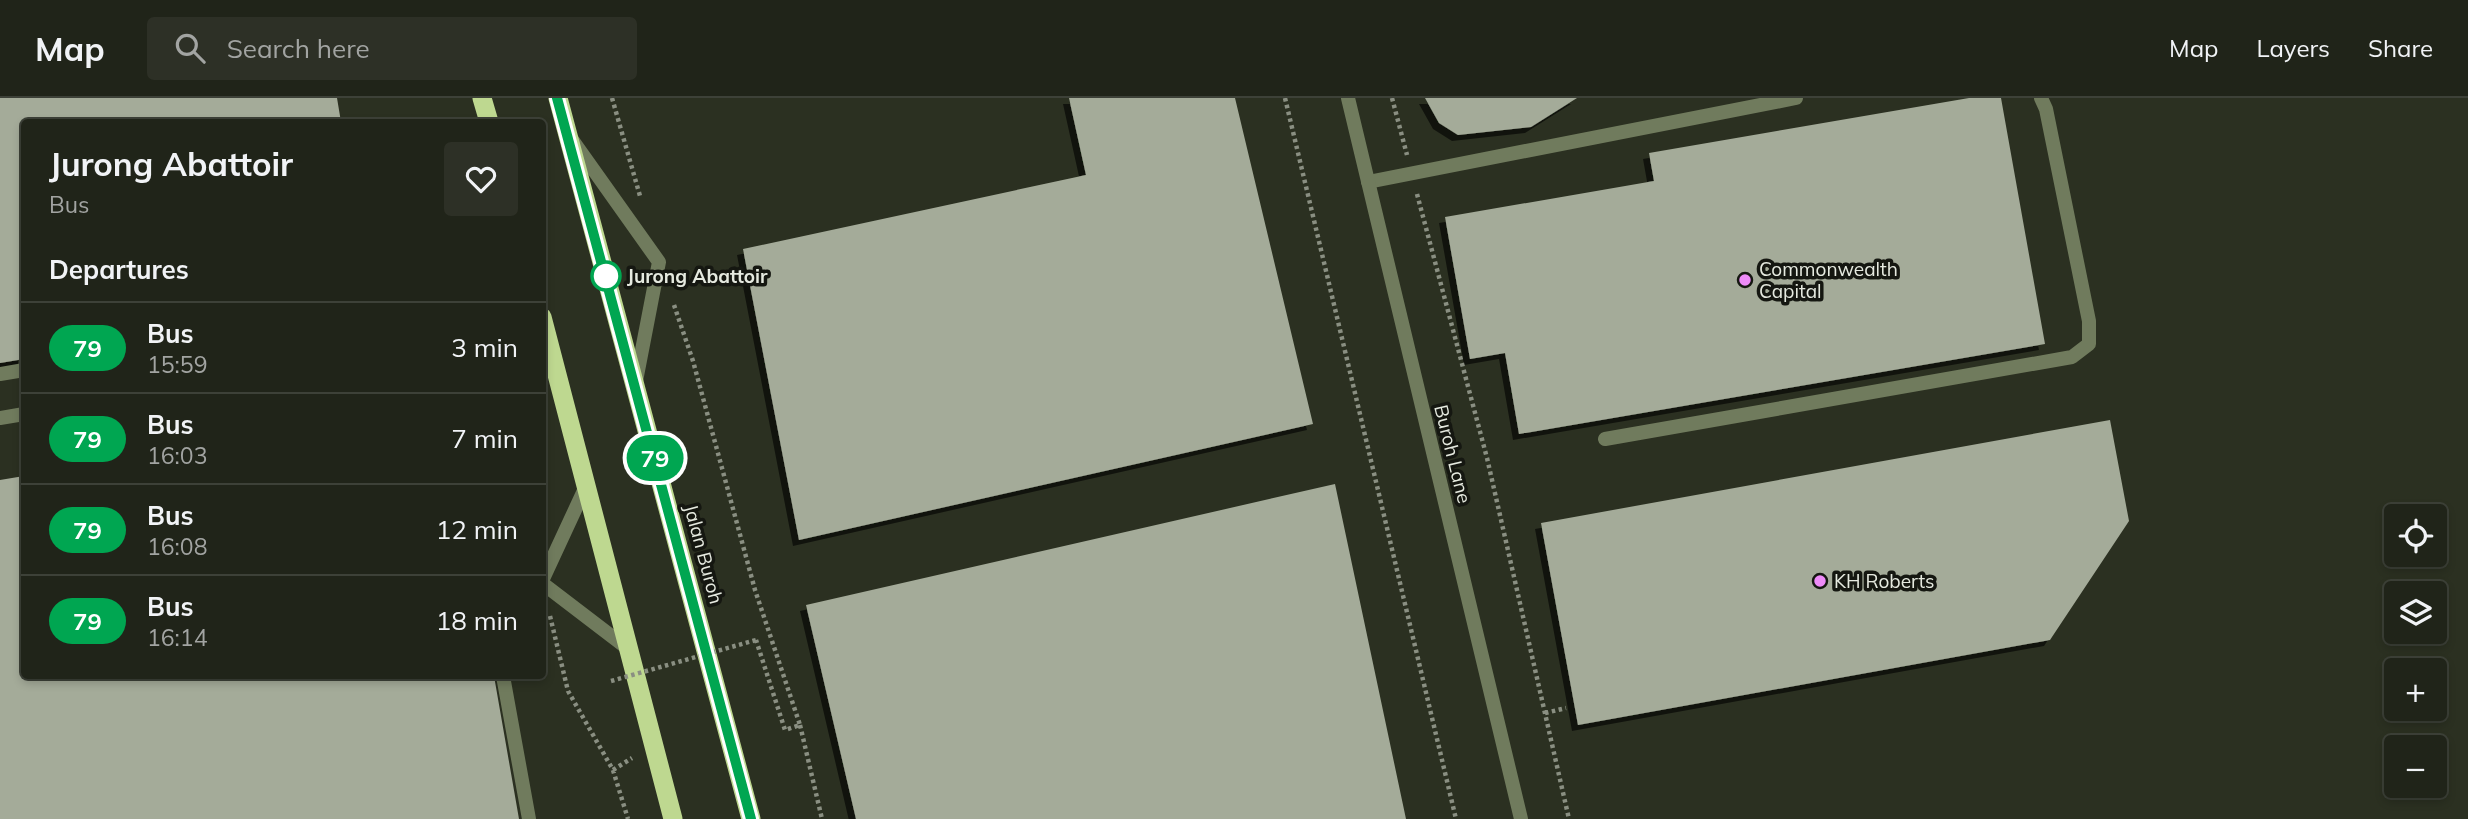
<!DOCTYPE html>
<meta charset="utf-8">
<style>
:root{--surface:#202419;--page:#2d3026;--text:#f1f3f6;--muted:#a2a4a2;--line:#3d4138}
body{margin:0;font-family:Mulish,sans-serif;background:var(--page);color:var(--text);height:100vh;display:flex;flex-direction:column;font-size:26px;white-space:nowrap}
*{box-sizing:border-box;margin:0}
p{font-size:23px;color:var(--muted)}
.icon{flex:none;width:38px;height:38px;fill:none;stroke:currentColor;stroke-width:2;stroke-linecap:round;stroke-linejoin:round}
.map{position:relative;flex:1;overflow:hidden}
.details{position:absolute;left:21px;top:21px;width:525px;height:560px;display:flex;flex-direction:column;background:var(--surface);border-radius:7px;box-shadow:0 4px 10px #0003,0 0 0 2px var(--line)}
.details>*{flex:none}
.badge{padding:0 14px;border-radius:23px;font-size:24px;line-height:46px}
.buttons{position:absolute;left:2384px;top:406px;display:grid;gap:14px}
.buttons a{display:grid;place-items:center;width:63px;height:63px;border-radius:7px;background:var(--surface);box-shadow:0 4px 10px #0003,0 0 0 2px var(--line);font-size:35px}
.map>.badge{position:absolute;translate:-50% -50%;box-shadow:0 0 0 4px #fff}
h2{padding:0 28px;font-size:26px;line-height:63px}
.round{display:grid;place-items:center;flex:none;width:74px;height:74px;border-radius:7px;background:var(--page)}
.overview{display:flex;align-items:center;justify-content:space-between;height:119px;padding:0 28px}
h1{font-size:33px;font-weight:700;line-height:52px}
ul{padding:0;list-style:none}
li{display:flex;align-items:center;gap:21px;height:91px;padding:0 28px;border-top:2px solid var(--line)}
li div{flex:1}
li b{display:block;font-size:26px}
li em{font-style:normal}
li .badge{min-width:77px;font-weight:700;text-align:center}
header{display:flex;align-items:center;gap:42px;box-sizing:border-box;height:98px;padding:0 35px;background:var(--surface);border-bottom:2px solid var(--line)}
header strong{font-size:33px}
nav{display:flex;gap:38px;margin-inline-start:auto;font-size:24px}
.search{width:490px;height:63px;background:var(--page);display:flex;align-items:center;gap:18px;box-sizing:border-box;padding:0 24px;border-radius:7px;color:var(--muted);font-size:26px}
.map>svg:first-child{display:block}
</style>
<header>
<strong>Map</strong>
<div class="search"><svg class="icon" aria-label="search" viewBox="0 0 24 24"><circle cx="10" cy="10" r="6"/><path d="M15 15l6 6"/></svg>Search here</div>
<nav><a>Map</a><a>Layers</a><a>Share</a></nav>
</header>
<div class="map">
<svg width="2468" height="721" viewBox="0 0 2468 721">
<defs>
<filter id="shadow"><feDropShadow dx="-6" dy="6" stdDeviation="0" flood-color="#0009"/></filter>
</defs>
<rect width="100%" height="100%" fill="#2b3021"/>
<path fill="#a4ab99" filter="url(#shadow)" d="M 0,0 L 337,0 L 341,24 L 24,24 L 24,261 L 0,265 Z
M 1069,0 L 1235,0 L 1313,326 L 799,442 L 743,151 L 1086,77 Z
M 1425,0 L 1577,0 L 1531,29 L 1458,37 L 1439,25 Z
M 1969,0 L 2001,0 L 2045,246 L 1519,336 L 1505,255 L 1470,261 L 1445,119 L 1654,83 L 1649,55 Z
M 2110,322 L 2129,423 L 2050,542 L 1578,627 L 1541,425 Z
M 24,378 L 24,578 L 494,578 L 519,721 L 0,721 L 0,382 Z
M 1335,386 L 1406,721 L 856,721 L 806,507 Z"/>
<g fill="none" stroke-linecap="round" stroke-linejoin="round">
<path stroke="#8a8f82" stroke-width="4.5" stroke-dasharray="3.5 3.5" stroke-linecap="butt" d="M 612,0 L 640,98
M 1285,0 L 1456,721
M 1392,0 L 1407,57
M 1417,96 L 1487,360 L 1569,721
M 674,207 L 693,263 L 755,492 L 800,627 L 785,632 L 756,542
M 550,518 L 568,593 L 613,672 L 628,721
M 1545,615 L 1566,610
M 800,627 L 822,721
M 613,672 L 632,660"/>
<path stroke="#707b5d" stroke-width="14" d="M 573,43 L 659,164 L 636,283
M 1368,84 L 1796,0
M 0,276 L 24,272
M 0,320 L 24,316
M 1605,341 L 2072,259 L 2089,246 L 2089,223 L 2046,11 L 2041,0
M 542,483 L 587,386
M 542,485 L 631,553
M 503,578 L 529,721"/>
<path stroke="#707b5d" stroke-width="14" d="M 1348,0 L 1521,721"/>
<path stroke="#bed890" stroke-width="19" d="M 482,0 L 489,24
M 558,0 L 751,721
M 542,219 L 673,721"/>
<path stroke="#8a8f82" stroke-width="4.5" stroke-dasharray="3.5 3.5" stroke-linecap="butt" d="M 611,583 L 756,542"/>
</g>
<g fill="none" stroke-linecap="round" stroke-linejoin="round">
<defs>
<path id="line" d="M 557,0 L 751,721"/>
</defs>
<use href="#line" stroke="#fff" stroke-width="16"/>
<use href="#line" stroke="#00a651" stroke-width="10"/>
</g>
<circle fill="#fff" stroke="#00a651" stroke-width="3.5" cx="606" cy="178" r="14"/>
<g fill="#ee8bf8" stroke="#151711" stroke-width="2.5">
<circle cx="1745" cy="182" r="7"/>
<circle cx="1820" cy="483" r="7"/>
</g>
<g text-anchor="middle" stroke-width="7" stroke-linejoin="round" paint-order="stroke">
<g font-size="19" fill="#e6eae0" stroke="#151711" text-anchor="start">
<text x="1759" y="178">Commonwealth<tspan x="1759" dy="22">Capital</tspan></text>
<text x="1834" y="490">KH Roberts</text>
</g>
<g font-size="19" font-weight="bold" fill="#e6eae0" stroke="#151711" text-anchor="start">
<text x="627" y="185">Jurong Abattoir</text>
</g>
<g font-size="19" fill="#e6eae0" stroke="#151711">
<text transform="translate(1453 356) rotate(76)" y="7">Buroh Lane</text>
<text transform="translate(704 456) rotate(75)" y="7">Jalan Buroh</text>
</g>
</g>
</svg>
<div class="buttons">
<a><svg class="icon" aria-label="locate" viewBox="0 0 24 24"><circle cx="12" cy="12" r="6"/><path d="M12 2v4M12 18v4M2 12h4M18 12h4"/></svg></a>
<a><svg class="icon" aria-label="layers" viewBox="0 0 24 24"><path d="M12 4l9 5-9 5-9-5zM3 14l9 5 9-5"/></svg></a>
<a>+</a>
<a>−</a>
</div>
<b class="badge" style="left:655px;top:360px;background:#00a651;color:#fff">79</b>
<section class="details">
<div class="overview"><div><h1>Jurong Abattoir</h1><p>Bus</p></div><a class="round"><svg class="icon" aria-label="heart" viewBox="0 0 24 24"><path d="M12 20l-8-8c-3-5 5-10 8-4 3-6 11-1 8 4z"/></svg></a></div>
<h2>Departures</h2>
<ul>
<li><span class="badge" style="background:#00a651;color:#fff">79</span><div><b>Bus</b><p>15:59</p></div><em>3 min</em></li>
<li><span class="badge" style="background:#00a651;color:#fff">79</span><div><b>Bus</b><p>16:03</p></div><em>7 min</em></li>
<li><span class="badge" style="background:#00a651;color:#fff">79</span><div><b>Bus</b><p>16:08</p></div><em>12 min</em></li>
<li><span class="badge" style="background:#00a651;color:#fff">79</span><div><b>Bus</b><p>16:14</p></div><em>18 min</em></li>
</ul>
</section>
</div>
